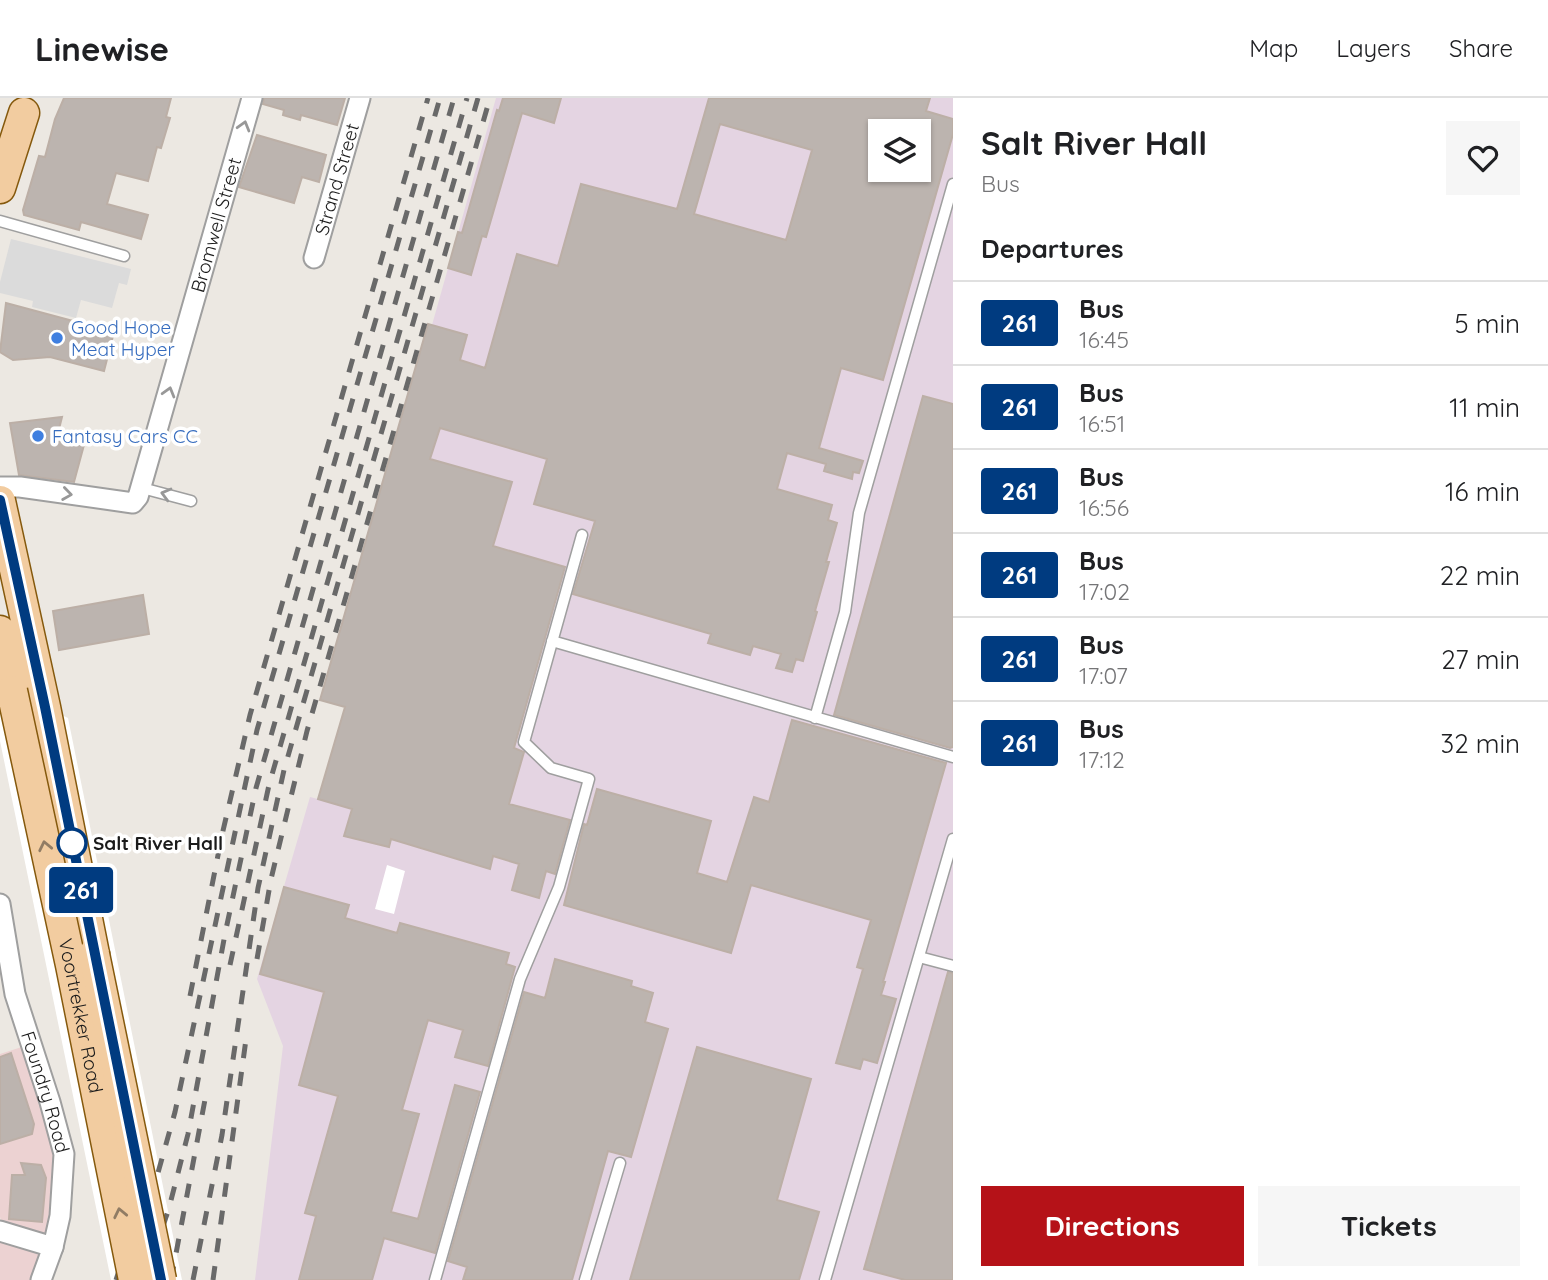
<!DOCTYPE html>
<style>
:root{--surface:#fff;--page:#f6f6f6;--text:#202124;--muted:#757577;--line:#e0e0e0;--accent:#b51218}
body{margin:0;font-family:Quicksand,sans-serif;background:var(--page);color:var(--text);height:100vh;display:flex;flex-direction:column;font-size:26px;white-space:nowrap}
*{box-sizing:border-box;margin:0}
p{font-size:23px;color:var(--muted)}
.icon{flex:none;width:38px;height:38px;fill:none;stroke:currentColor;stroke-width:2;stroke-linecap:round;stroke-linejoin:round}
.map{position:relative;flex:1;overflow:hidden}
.panel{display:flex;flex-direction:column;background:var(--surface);width:595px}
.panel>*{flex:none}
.badge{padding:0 14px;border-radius:5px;font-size:24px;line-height:46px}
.controls{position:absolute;left:868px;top:21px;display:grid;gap:14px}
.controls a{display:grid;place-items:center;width:63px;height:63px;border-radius:0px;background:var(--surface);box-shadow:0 2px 5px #0004;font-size:35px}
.map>.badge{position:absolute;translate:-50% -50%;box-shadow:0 0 0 4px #fff}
h2{padding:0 28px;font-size:26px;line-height:63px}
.round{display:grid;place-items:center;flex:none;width:74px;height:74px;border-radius:0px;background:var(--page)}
.headline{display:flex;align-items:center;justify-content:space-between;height:119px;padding:0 28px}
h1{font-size:33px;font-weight:700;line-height:52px}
.cta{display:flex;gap:14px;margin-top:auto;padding:14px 28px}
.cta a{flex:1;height:80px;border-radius:0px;background:var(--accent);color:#fff;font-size:28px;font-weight:700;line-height:80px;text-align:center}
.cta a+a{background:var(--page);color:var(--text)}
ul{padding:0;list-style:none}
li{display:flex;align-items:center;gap:21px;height:84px;padding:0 28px;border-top:2px solid var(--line)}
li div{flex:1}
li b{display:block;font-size:26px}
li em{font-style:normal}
li .badge{min-width:77px;font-weight:700;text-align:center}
header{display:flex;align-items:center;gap:42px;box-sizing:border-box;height:98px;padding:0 35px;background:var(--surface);border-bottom:2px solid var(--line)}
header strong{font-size:33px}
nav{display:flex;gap:38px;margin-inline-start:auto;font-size:24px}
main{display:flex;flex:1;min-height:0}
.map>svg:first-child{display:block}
</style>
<header>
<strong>Linewise</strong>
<nav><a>Map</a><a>Layers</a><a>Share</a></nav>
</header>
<main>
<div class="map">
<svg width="953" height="1182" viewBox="0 0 953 1182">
<rect width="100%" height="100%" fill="#ece8e2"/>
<path fill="#ecd2d2" d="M 31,946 L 64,1056 L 41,1182 L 0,1182 L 0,1133 L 5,1135 L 0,1119 L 0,956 Z"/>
<path fill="#e4d4e2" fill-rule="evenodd" d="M 496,0 L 953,0 L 953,1182 L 255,1182 L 283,948 L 257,881 L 310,699 L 318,701 L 345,609 L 320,602 L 428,226 L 432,227 ZM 880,33 L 919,33 L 919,72 L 880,72 Z"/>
<path fill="#dbdbdb" d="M 11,141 L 131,171 L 127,187 L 119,185 L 112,210 L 81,202 L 76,220 L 32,209 L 33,203 L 0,195 L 0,184 Z"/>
<path fill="#fff" d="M 0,587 L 68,620 L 182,1182 L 111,1182 L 0,643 Z
M 387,767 L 405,773 L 394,816 L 375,811 Z"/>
<path fill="#bcb4af" stroke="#bcafa6" stroke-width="2" fill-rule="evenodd" d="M 64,0 L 171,0 L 166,19 L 170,20 L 161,50 L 157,49 L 148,83 L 116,75 L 107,106 L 148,117 L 141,141 L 81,124 L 79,132 L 24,117 L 23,112 L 39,58 L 45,59 L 55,21 Z
M 264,0 L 345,0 L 337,27 L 301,17 L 300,22 L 283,17 L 284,12 L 263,6 Z
M 503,0 L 561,0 L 554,25 L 522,15 L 486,139 L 482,138 L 471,177 L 448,170 L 458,134 L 462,135 L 497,12 L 499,13 Z
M 709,0 L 930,0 L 926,13 L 953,21 L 953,36 L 883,282 L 841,270 L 819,350 L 863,363 L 859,375 L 853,374 L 852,381 L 824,373 L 826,366 L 787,355 L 777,391 L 832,407 L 828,422 L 837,425 L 826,464 L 829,464 L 815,513 L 817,514 L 803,563 L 796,561 L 792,574 L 776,570 L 781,556 L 753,548 L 750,557 L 708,545 L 711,536 L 573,496 L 595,423 L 534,406 L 547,361 L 440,330 L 430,361 L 512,384 L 493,448 L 565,469 L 514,650 L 524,654 L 509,706 L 570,722 L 555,776 L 546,773 L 539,800 L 512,792 L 519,766 L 493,758 L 490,771 L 391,741 L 389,749 L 344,738 L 352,711 L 318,701 L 345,609 L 320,602 L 428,226 L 467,237 L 460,262 L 485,270 L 517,156 L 558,168 L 581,86 L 677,111 ZM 720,26 L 812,52 L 786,142 L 694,116 ZM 880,33 L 919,33 L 919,72 L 880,72 Z
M 257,37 L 326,57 L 319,84 L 302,79 L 294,105 L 239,89 Z
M 6,205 L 114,234 L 104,273 L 50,259 L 13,262 L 0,254 Z
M 923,298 L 953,306 L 953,649 L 950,650 L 834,617 Z
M 62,319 L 57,339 L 84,347 L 74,384 L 19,377 L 10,325 Z
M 143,497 L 149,536 L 59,552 L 53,513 Z
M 792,622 L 946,665 L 883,884 L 885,884 L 881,897 L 896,901 L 877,965 L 863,961 L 860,971 L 836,965 L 863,871 L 857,869 L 871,822 L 751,787 L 731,855 L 564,807 L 584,726 L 587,727 L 597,691 L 711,723 L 697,775 L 727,784 L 754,699 L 769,704 Z
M 284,789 L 349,807 L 345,820 L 397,835 L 400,825 L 509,855 L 506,866 L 515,869 L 488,968 L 455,959 L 463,932 L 428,922 L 402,1012 L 419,1016 L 391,1114 L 418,1121 L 455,987 L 480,994 L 435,1155 L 384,1140 L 372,1182 L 299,1182 L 316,1118 L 305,1115 L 338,998 L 299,987 L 324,894 L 260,876 Z
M 555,861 L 632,883 L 631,888 L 653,895 L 645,924 L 668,931 L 631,1059 L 608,1053 L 572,1182 L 463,1182 L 467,1169 L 448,1163 L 524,894 L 545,900 Z
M 948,874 L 953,875 L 953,1182 L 905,1182 L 864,1171 Z
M 697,949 L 811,981 L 777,1102 L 819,1114 L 799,1182 L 630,1182 Z
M 11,955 L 34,1026 L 32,1036 L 0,1046 L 0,959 Z
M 21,1065 L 41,1067 L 46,1080 L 42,1124 L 9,1121 L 12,1077 L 25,1077 Z"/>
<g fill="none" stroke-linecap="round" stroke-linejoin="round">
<defs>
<path id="lane" d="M 0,123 L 124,158
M 142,390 L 191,403
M 552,543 L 953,659
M 815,620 L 845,514 L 859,415 L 953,86
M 919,859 L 953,868
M 435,1182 L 520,881 L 559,789 L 589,681 L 551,670 L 524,644 L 582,437
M 585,1182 L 620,1065
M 825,1182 L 953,741"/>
<g id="street">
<path id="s1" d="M 314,160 L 360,0"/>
<path id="s2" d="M 0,389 L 20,389 L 133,405 L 138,399 L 252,0"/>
<path id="s3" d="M 0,806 L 15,896 L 50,1004 L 64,1056 L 60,1118 L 53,1149 L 41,1182"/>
<path d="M 0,1133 L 53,1149"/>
</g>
<path id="primary" d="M 0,90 L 24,15
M 0,403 L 45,609 L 94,856
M 0,533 L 12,593"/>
</defs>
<use href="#lane" stroke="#9f9f9f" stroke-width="13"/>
<use href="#street" stroke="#9f9f9f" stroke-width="23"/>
<use href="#primary" stroke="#85590d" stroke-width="33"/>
<use href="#lane" stroke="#fff" stroke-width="10"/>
<use href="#street" stroke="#fff" stroke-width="19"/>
<use href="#primary" stroke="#f2cca0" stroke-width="30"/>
<path stroke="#696969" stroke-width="5" stroke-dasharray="14 14" stroke-linecap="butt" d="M 257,861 L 271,781 L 307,633 L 490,0
M 230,867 L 269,687 L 467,0
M 190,898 L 222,737 L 250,617 L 428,0
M 116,1182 L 132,1132
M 128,1182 L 175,1014 L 257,632 L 440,0
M 145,1182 L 169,1110 L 188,1036 L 225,836 L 256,690 L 454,0
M 171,1182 L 207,991
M 193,1182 L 222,1037 L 258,790 L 284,672 L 478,0
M 213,1182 L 247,934"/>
<defs>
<g id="primary-bridge">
<path id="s4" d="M 12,593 L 71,867 L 134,1182"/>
<path d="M 94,856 L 161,1182"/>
</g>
</defs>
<use href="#primary-bridge" stroke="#85590d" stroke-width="33" stroke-linecap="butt"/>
<use href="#primary-bridge" stroke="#f2cca0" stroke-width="30"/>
</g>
<defs><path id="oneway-chevron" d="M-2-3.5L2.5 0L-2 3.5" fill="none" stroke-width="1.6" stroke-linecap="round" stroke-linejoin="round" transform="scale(1.75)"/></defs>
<g stroke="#989898">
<use href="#oneway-chevron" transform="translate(244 28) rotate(-74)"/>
<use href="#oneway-chevron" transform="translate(169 294) rotate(-74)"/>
<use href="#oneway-chevron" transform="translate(67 396) rotate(8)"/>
<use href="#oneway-chevron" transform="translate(166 396) rotate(-165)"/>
</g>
<g stroke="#917c64">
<use href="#oneway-chevron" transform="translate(45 748) rotate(-102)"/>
<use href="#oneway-chevron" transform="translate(120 1115) rotate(-102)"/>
</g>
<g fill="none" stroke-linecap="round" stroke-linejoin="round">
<defs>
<path id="line" d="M 0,402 L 45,609 L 161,1182"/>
</defs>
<use href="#line" stroke="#fff" stroke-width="16"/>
<use href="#line" stroke="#003b80" stroke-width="10"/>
</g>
<g fill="#3f7fe0" stroke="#fff" stroke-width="2.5">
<circle cx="57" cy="240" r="7"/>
<circle cx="38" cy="338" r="7"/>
</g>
<circle fill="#fff" stroke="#003b80" stroke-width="3.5" cx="72" cy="745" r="14"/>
<g text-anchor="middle" stroke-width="7" stroke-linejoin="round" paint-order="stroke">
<g font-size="19" fill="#1b1b1b" stroke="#fff">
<text dy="7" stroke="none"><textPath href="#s1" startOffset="82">Strand Street</textPath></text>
<text dy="7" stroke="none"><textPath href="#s2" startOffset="425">Bromwell Street</textPath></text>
<text dy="7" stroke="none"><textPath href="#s4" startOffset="332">Voortrekker Road</textPath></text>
<text dy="7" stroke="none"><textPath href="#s3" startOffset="194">Foundry Road</textPath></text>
</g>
<g font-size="19" fill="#366cbe" stroke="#fff" text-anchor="start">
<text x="71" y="236">Good Hope<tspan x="71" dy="22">Meat Hyper</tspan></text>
<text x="52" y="345">Fantasy Cars CC</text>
</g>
<g font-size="19" font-weight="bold" fill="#1b1b1b" stroke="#fff" text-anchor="start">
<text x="93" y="752">Salt River Hall</text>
</g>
</g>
</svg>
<div class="controls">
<a><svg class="icon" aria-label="layers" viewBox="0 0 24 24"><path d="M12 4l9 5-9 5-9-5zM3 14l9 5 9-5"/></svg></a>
</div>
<b class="badge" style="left:81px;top:792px;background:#003b80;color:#fff">261</b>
</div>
<section class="panel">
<div class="headline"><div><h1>Salt River Hall</h1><p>Bus</p></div><a class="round"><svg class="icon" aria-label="heart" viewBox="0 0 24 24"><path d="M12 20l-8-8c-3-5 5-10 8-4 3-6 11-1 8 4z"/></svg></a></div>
<h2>Departures</h2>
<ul>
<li><span class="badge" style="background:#003b80;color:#fff">261</span><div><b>Bus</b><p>16:45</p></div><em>5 min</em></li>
<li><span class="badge" style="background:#003b80;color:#fff">261</span><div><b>Bus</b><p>16:51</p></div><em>11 min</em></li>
<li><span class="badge" style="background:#003b80;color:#fff">261</span><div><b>Bus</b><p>16:56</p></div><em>16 min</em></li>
<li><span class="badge" style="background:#003b80;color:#fff">261</span><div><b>Bus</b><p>17:02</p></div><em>22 min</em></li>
<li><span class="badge" style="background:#003b80;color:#fff">261</span><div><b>Bus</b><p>17:07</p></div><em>27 min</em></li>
<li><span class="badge" style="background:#003b80;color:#fff">261</span><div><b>Bus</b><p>17:12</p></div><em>32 min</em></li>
</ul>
<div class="cta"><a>Directions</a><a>Tickets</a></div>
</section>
</main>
